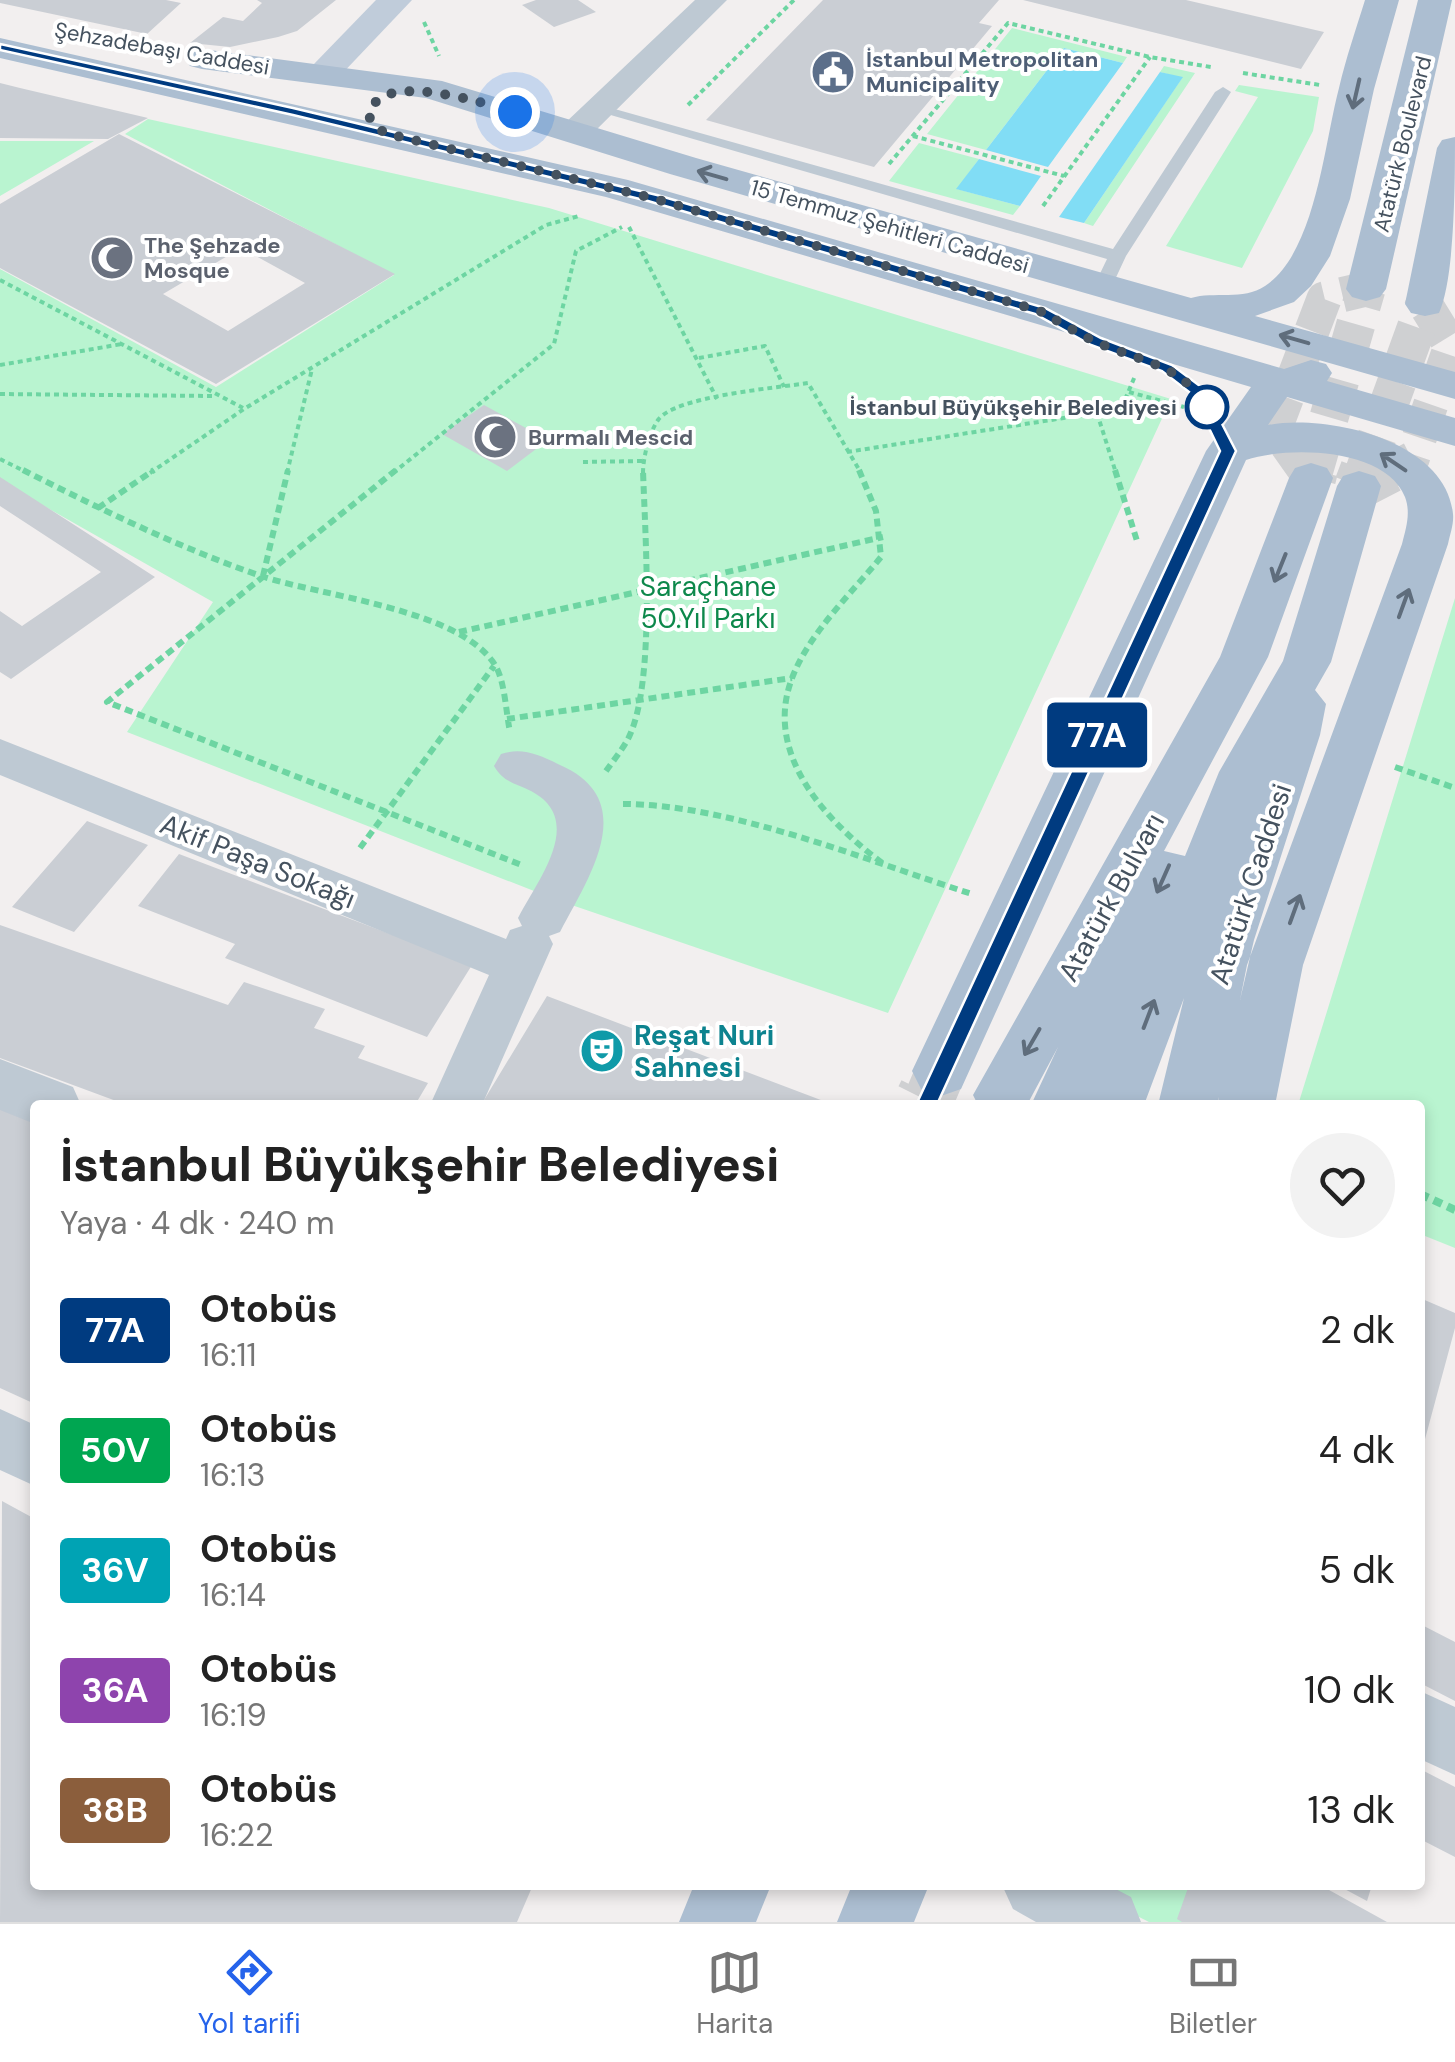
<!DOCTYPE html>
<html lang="tr">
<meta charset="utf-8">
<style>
:root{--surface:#fff;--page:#f2f2f2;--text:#222;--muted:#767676;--line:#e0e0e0;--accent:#2563eb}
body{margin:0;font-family:"DM Sans",sans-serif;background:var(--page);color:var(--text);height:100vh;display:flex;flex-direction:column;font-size:38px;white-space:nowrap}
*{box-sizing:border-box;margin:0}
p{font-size:32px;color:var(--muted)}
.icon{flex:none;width:55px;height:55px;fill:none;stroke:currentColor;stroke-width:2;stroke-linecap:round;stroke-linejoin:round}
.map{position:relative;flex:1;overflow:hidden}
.panel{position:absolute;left:30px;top:1100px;width:1395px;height:790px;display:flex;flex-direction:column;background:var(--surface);border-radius:10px;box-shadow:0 5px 15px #0003}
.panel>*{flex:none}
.badge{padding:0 20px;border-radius:8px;font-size:35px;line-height:65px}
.you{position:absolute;width:50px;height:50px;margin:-25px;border:8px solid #fff;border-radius:50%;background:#1a73e8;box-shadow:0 0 0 15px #1a73e833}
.map>.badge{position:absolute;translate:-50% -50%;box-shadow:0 0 0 5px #fff}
.round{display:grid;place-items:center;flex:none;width:105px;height:105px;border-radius:52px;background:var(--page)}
.summary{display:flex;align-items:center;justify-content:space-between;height:170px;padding:0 30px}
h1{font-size:48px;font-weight:800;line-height:75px}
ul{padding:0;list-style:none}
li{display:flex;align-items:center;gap:30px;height:120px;padding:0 30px}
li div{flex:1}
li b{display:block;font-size:38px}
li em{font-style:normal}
li .badge{min-width:110px;font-weight:700;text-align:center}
.tabs{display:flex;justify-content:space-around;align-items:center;height:140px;border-top:2px solid var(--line);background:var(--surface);font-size:28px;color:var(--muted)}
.tabs a{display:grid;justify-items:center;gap:5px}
.tabs .selected{color:var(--accent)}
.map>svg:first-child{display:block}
</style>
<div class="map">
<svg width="1455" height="1922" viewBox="0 0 1455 1922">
<rect width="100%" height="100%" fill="#f2efef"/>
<path fill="#b9f4d0" d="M 1012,28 L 1127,57 L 1123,63 L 1064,48 L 986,150 L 927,134 Z
M 1164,66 L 1195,73 L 1093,226 L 1084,223 L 1182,78 L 1160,72 Z
M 1239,85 L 1319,97 L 1313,131 L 1242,268 L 1166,246 L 1258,97 L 1235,91 Z
M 148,119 L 549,208 L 1171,399 L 888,1013 L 557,900 L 127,732 L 213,602 L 0,481 L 0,269 L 216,387 L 394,275 L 125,134 Z
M 0,141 L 94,141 L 0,196 Z
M 919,143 L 979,159 L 957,189 L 1020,206 L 1013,215 L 889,181 Z
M 1455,598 L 1455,1248 L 1420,1234 L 1420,1105 L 1298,1105 Z
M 1076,1885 L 1198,1885 L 1186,1922 L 1149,1922 Z"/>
<path fill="#81ddf5" d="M 1064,48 L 1123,63 L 1048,167 L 986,150 Z
M 1160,72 L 1183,77 L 1084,223 L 1059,217 Z
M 979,159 L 1041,176 L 1020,206 L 956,189 Z"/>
<path fill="#caced4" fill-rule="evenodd" d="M 0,0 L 166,0 L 181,3 L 147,34 L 0,3 Z
M 257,0 L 336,0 L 297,31 L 278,37 L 230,47 L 190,43 L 223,17 L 243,21 L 262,3 Z
M 536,0 L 578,0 L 596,12 L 554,27 L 522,5 Z
M 823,0 L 999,0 L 979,23 L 992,26 L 874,167 L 706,120 Z
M 1023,0 L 1186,0 L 1324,32 L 1301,69 Z
M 0,83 L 20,88 L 148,118 L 108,139 L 0,138 Z
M 119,134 L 395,274 L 216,384 L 0,268 L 0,204 ZM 241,248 L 305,283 L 228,331 L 163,294 Z
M 484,405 L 548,440 L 507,471 L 442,434 Z
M 0,477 L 155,577 L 11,679 L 0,672 L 0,611 L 22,626 L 101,572 L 0,506 Z
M 87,821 L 148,845 L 74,932 L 12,907 Z
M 179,854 L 472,965 L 427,1037 L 225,958 L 235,944 L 138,906 Z
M 0,925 L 228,1005 L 244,982 L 325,1009 L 314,1028 L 365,1046 L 358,1058 L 428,1083 L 415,1105 L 127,1105 L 0,1058 Z
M 547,996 L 834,1105 L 481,1105 Z
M 0,1107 L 35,1121 L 35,1404 L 0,1388 Z
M 1420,1298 L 1455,1313 L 1455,1328 L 1421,1454 Z
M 2,1501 L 35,1519 L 35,1885 L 533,1885 L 517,1922 L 0,1922 Z
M 1420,1624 L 1455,1642 L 1455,1701 L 1420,1683 Z
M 1420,1769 L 1455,1787 L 1455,1857 L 1420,1839 Z
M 1189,1885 L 1320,1885 L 1387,1922 L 1182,1922 L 1177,1919 Z
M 1337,1885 L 1372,1885 L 1367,1901 Z"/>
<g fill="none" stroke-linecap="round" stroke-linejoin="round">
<path stroke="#cfd0d2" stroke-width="35" stroke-dasharray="35 18" stroke-linecap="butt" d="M 1307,473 L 1275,428 L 1324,299 L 1366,289
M 1385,473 L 1412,459 L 1451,346 L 1425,304"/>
<path stroke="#cfd0d2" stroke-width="46" stroke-dasharray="46 22" stroke-linecap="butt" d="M 1305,470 L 1311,478
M 1359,486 L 1390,470"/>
<path stroke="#cfd0d2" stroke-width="39" stroke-dasharray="39 19" stroke-linecap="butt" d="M 1313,473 L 1366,289
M 1364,473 L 1425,304"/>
<path stroke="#cfd0d2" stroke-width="50" stroke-dasharray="50 25" stroke-linecap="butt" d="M 1311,478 L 1313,470
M 1359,486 L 1365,470
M 930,1097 L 941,1071"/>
<path stroke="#cfd0d2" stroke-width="66" stroke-dasharray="66 34" stroke-linecap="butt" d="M 928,1101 L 931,1095"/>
<path stroke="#6dd5a2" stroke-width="4" stroke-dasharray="5 4" stroke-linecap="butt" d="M 424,22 L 439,56
M 1243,73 L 1320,85
M 688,105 L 794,0
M 913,136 L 1064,176
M 889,164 L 1008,23 L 1150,57 L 1211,67
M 1043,206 L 1150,57
M 629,227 L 717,399
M 0,280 L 243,408
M 699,358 L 765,346 L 784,387
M 0,365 L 122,344
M 1129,392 L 1184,407
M 0,394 L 216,396
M 1097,413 L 1116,473
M 847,452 L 1121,409 L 1135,376
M 0,459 L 28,473
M 583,462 L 643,461
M 150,473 L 244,409 L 546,225 L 579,216
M 287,473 L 312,369
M 393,473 L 554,344 L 576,251 L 622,227
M 643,473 C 643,458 649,433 658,420 C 675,396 777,388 808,383 L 861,473"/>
<path stroke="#6dd5a2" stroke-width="6" stroke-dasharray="8 5" stroke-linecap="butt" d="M 23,470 C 100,509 180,548 261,576 C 320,596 460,609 495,665 C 505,681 506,713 510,732
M 396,470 L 107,702 L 524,866
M 859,470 L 876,511 L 881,557 C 851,594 807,635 791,681 C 764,757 829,824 885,865
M 1115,470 L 1137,541
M 98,508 L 154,470
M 263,576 L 288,470
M 459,632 L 883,537
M 507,719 L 792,678
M 1395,767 L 1455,788
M 606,771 C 613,761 622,750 628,739 C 656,684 645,535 643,470
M 623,804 C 730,804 868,861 972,894
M 360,848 L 494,666"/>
<path stroke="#6dd5a2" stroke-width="8" stroke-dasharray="9 6" stroke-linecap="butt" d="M 1420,1194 L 1455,1210"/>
<path fill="#bec9d3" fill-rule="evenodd" d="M 1223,87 L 1231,92 L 1126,256 L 1112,286 L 1103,291 L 1094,286 L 1107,259 L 590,109 L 604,106 L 1113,249 L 1215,92 Z"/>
<path fill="#bec9d3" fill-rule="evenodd" d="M 695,0 L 727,0 L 588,138 L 564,138 L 560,131 L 564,124 Z
M 0,739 L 506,939 L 510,930 L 522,926 L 518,918 C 539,878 586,820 531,791 C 515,783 503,782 494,766 L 501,754 C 523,747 539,755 560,765 C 642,801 588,878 560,932 L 549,936 L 553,944 L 482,1105 L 430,1105 L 489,975 L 0,775 Z
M 0,1409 L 35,1425 L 35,1486 L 0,1470 Z
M 1420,1691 L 1455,1707 L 1455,1775 L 1420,1759 Z
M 1002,1885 L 1108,1885 L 1131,1897 L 1141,1922 L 1036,1922 L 1013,1909 Z"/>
<path fill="#bec9d3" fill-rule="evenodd" d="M 0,1059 L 73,1087 L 81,1105 L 35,1105 L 35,1124 L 0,1110 Z"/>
<path fill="#c0ccda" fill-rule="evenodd" d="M 376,0 L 412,0 L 337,79 L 325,82 L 313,79 L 308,72 L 313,65 Z"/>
<path fill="#acbed1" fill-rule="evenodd" d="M 1365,0 L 1399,0 L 1374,89 L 1350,199 L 1330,256 L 1311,286 L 1294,302 L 1255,316 L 1455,372 L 1455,399 L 670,174 L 426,98 L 202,69 L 190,66 L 185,59 L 190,52 L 202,49 L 442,81 L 696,158 L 1191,298 C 1214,291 1243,301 1265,286 C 1316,252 1324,144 1339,88 C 1346,58 1356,29 1365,0 Z
M 1418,0 L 1452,0 L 1386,289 L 1380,297 L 1366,301 L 1352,297 L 1346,289 Z
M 0,38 L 628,180 L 1284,369 L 1311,360 L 1326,364 L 1332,373 L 1327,381 L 1455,418 L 1455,446 L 1287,397 L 1268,425 C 1327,414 1446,440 1453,514 C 1454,524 1450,534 1448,544 L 1303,965 L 1275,1105 L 1217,1105 L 1219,1097 L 1216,1105 L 1158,1105 L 1184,998 L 1144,1105 L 1031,1105 L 1058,1047 L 1027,1105 L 978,1105 L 973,1095 L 1220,657 L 1289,478 L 1295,468 L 1311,463 L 1327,468 L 1333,478 L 1268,657 L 1164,851 L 1185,856 L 1219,772 L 1283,661 L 1337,486 L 1343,476 L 1359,471 L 1375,476 L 1381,486 L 1331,662 L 1315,690 L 1326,704 L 1320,735 L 1254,940 L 1240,1000 L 1247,965 L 1402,544 C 1406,528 1411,513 1405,497 C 1385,447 1287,446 1246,460 L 961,1089 L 941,1096 L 921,1089 L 912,1071 L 1206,451 L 1251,387 L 606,197 L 0,58 Z
M 1455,137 C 1455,180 1455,278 1439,313 L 1425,316 L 1411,313 L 1405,304 L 1437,148 L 1442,140 Z
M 694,1885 L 771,1885 L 756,1922 L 679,1922 Z
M 852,1885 L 929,1885 L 914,1922 L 837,1922 Z"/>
</g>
<defs><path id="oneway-shaft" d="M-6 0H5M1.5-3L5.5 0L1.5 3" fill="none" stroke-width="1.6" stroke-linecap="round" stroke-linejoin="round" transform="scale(2.5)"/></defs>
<g stroke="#5f6d7c">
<use href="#oneway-shaft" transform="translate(1356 94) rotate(103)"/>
<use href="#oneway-shaft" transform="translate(712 175) rotate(-164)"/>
<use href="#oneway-shaft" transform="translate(1294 339) rotate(-164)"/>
<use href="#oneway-shaft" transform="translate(1393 462) rotate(-146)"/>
<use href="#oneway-shaft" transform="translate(1280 568) rotate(112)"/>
<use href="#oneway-shaft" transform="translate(1404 603) rotate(-70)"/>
<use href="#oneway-shaft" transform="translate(1163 879) rotate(114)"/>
<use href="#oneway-shaft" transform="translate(1295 909) rotate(-70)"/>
<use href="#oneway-shaft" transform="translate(1149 1014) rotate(-69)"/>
<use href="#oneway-shaft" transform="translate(1032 1042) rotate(120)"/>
</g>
<path fill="#003b80" stroke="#fff" stroke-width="2.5" d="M 0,44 L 293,108 L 657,195 L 1045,308 L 1101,338 L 1172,365 L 1204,389 L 1236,451 L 934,1111 L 919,1111 L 916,1105 L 1220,451 L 1193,395 L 1162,371 L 1091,345 L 1035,314 L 648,201 L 293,115 L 0,50 Z"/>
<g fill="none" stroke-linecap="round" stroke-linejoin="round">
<path stroke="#45525f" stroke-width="10" stroke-dasharray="0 18" d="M 515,112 C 487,104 374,67 369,117 L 384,133 L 652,198 L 1040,311 C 1058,321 1077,333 1096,342 C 1139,361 1185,365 1208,410 L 1207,407"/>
</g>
<defs>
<symbol id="civic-disc" viewBox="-11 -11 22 22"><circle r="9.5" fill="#5c6f8a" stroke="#fff"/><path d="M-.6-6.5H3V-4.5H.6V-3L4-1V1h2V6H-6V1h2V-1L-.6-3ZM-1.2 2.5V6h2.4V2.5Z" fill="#fff"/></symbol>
<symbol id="mosque-disc" viewBox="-11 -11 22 22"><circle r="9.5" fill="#6b7280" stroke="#fff"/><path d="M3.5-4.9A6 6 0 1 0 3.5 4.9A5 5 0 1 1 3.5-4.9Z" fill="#fff"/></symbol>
<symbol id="theatre-disc" viewBox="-11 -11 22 22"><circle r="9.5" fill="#0f9aa8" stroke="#fff"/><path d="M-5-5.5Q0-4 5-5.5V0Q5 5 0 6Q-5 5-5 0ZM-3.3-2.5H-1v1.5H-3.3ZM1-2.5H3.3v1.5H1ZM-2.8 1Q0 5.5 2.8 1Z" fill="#fff"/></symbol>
</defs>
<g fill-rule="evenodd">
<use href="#civic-disc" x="808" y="47" width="50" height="50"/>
<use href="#mosque-disc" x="87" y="233" width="50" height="50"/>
<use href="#mosque-disc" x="470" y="412" width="50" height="50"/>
<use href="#theatre-disc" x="577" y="1026" width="50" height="50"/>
</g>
<circle fill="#fff" stroke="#003b80" stroke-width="5" cx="1207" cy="407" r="20"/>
<g text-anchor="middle" stroke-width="8" stroke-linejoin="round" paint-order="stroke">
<g font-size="22" fill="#45525f" stroke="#fff">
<text transform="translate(162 48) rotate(10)" y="8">Şehzadebaşı Caddesi</text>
<text transform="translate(1402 144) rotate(-76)" y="8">Atatürk Boulevard</text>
<text transform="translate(890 226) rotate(16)" y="8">15 Temmuz Şehitleri Caddesi</text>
</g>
<g font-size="22" font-weight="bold" fill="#4e5e75" stroke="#fff" text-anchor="start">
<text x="866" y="67">İstanbul Metropolitan<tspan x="866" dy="25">Municipality</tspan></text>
</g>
<g font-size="22" font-weight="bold" fill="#5b616d" stroke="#fff" text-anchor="start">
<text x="144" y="253">The Şehzade<tspan x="144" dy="25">Mosque</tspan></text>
<text x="528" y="445">Burmalı Mescid</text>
</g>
<g font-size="22" font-weight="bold" fill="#45525f" stroke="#fff" text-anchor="end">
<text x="1177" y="415">İstanbul Büyükşehir Belediyesi</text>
</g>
<g font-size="28" fill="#0d884b" stroke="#fff">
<text x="708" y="596">Saraçhane<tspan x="708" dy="32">50.Yıl Parkı</tspan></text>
</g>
<g font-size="28" fill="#45525f" stroke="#fff">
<text transform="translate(258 861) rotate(22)" y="10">Akif Paşa Sokağı</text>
<text transform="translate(1250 884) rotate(-72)" y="10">Atatürk Caddesi</text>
<text transform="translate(1111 897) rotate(-61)" y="10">Atatürk Bulvarı</text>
</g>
<g font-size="28" font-weight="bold" fill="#0d838f" stroke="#fff" text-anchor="start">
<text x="634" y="1045">Reşat Nuri<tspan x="634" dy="32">Sahnesi</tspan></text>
</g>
</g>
</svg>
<div class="you" style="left:515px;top:112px"></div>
<b class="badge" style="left:1097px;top:735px;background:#003b80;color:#fff">77A</b>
<section class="panel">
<div class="summary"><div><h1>İstanbul Büyükşehir Belediyesi</h1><p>Yaya · 4 dk · 240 m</p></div><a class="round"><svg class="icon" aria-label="heart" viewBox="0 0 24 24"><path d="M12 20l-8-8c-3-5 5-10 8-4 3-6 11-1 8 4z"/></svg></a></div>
<ul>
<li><span class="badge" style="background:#003b80;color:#fff">77A</span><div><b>Otobüs</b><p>16:11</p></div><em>2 dk</em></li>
<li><span class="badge" style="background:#00a651;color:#fff">50V</span><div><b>Otobüs</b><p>16:13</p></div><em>4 dk</em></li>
<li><span class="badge" style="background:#00a3b4;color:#fff">36V</span><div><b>Otobüs</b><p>16:14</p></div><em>5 dk</em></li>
<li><span class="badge" style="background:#8e44ad;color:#fff">36A</span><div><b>Otobüs</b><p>16:19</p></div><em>10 dk</em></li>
<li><span class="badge" style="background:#8b5e3c;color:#fff">38B</span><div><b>Otobüs</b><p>16:22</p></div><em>13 dk</em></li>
</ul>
</section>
</div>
<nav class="tabs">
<a class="selected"><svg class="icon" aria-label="directions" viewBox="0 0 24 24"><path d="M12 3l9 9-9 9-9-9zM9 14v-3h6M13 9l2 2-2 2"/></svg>Yol tarifi</a>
<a><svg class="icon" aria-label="map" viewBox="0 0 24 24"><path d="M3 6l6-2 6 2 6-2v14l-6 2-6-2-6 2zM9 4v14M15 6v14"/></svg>Harita</a>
<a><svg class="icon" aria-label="tickets" viewBox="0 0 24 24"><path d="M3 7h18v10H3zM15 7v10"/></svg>Biletler</a>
</nav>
